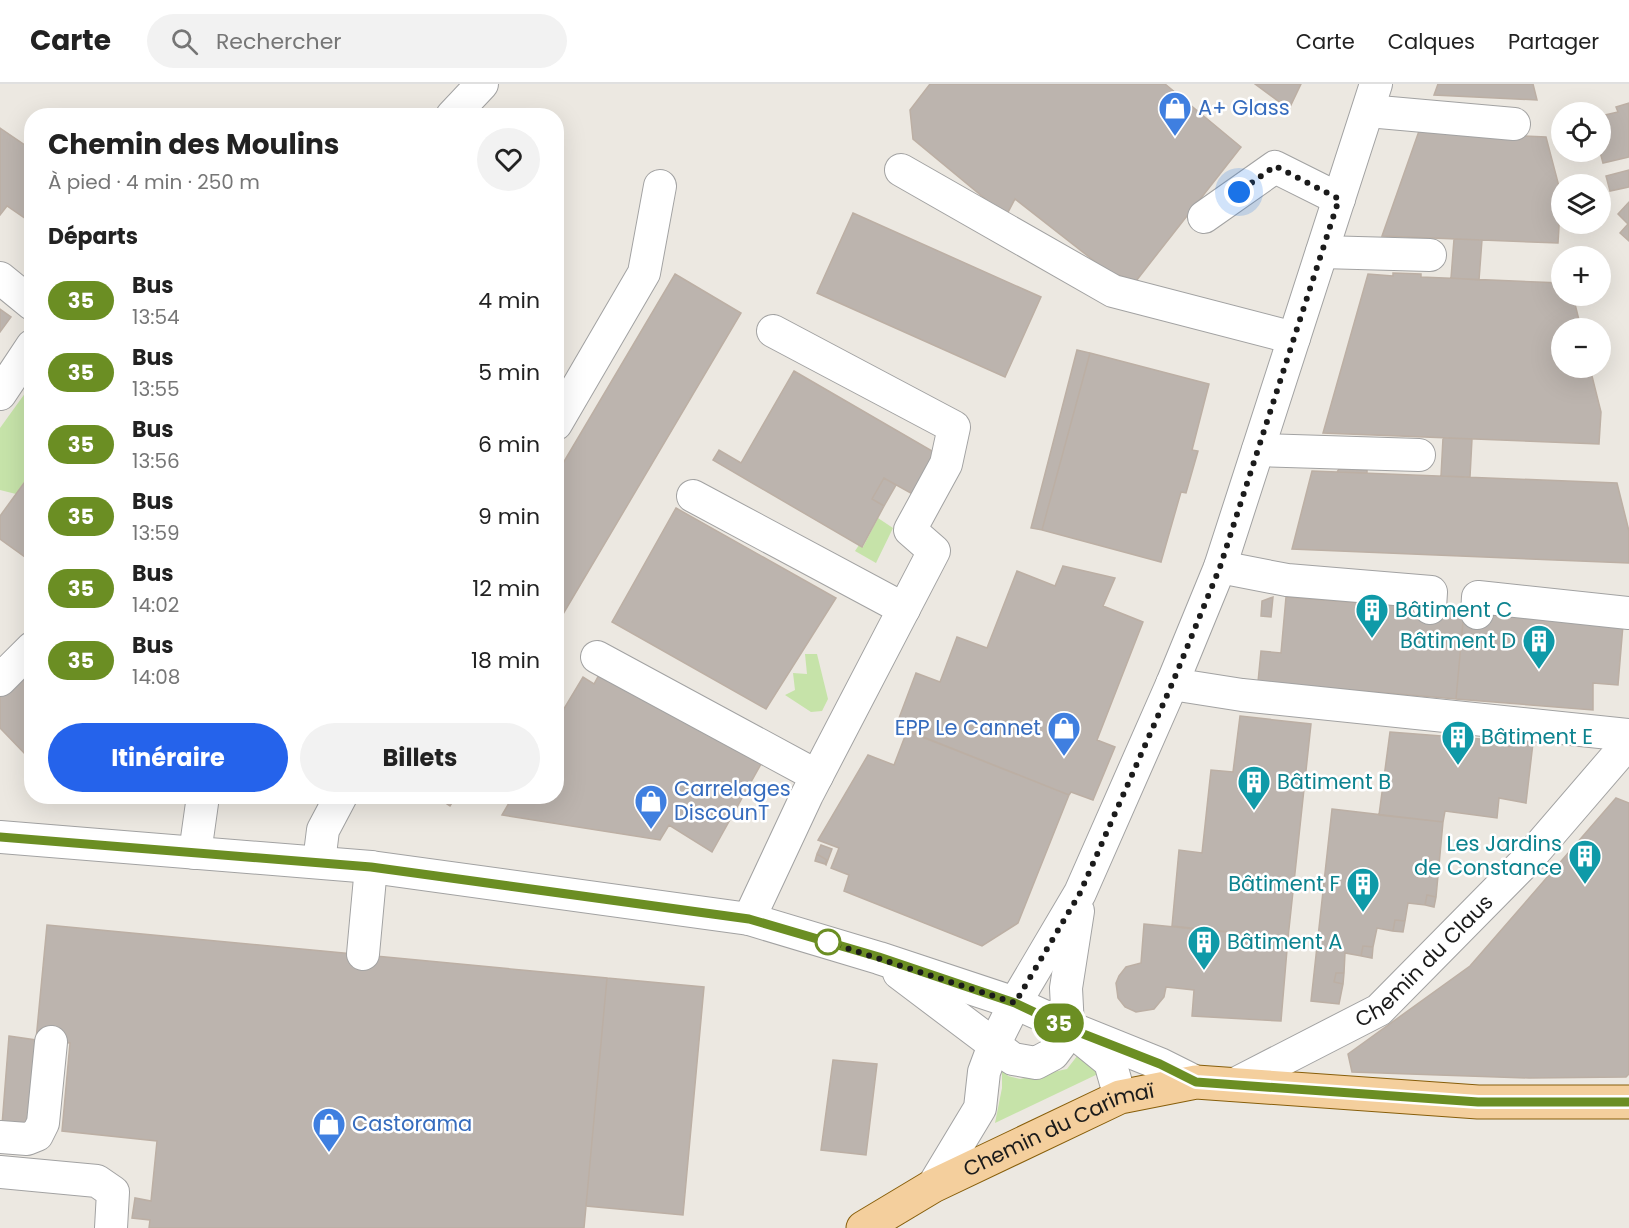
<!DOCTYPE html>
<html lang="fr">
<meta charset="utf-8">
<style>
:root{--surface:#fff;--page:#f2f2f2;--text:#222;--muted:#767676;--line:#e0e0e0;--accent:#2563eb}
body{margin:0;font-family:Poppins,sans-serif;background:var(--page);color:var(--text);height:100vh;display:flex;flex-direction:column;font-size:22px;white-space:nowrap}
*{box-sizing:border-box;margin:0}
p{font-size:20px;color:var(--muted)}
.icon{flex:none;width:33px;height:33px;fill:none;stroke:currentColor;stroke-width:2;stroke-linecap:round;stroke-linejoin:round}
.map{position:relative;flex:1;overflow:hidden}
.panel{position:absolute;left:24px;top:24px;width:540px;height:696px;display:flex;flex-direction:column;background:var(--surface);border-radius:24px;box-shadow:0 6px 24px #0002}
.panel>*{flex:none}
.badge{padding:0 12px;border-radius:20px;font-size:21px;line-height:39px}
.fabs{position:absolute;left:1551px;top:18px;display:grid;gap:12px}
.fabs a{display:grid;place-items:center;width:60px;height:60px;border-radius:50%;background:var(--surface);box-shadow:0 6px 24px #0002;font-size:30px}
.you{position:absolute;width:30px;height:30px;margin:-15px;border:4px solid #fff;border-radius:50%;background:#1a73e8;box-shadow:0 0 0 9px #1a73e833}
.map>.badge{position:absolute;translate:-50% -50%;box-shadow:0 0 0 3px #fff}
h2{padding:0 24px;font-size:22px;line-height:54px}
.round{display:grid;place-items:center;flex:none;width:63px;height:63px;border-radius:32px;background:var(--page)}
.headline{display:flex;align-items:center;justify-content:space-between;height:102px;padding:0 24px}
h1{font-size:28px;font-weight:700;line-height:45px}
.primary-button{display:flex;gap:12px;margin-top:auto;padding:12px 24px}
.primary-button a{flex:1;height:69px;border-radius:36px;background:var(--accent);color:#fff;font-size:24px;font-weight:700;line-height:69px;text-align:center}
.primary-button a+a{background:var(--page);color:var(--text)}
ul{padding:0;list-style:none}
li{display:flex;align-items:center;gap:18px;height:72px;padding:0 24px}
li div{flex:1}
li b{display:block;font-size:22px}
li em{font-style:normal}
li .badge{min-width:66px;font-weight:700;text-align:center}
header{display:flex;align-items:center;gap:36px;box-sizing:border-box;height:84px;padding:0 30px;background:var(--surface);border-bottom:2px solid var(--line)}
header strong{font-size:28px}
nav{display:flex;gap:33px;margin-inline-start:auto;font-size:21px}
.search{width:420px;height:54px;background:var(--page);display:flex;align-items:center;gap:15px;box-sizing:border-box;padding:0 21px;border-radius:33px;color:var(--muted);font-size:22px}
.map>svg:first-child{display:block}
</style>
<header>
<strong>Carte</strong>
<div class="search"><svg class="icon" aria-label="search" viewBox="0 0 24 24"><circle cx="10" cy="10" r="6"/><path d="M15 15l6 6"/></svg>Rechercher</div>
<nav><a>Carte</a><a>Calques</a><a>Partager</a></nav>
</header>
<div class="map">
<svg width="1629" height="1144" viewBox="0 0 1629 1144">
<rect width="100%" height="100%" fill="#ece8e1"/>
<path fill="#c6e3a9" d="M 31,301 L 31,388 L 16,410 L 0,406 L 0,344 Z
M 878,434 L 893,444 L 876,479 L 855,467 L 859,461 L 863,463 Z
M 805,570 L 817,570 L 828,615 L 822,627 L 811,628 L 785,611 L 795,606 L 793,589 L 807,590 Z
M 1081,967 L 1100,989 L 995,1039 L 1002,1004 L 1002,984 L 1008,992 L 1020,995 L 1067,985 Z"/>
<path fill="#bcb4ae" stroke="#bcafa4" stroke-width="1.5" d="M 930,0 L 1165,0 L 1241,63 L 1136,197 L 1107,187 L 1015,115 L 1006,132 L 913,55 L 910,26 Z
M 1255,0 L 1301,0 L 1289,25 Z
M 1438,0 L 1533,0 L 1537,16 L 1434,11 Z
M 1629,19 L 1629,73 L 1603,79 L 1600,68 L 1600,32 L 1618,28 L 1616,23 Z
M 0,44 L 32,66 L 32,139 L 7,122 L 0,131 Z
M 1419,47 L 1546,53 L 1561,110 L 1558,159 L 1382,152 Z
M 1629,86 L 1629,103 L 1610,107 L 1606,92 Z
M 1629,118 L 1629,157 L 1620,149 L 1628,140 L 1618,130 Z
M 853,129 L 1041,213 L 1005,293 L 817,209 Z
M 1454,155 L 1482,156 L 1479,196 L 1451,194 Z
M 1393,189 L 1421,190 L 1421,193 L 1562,199 L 1562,212 L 1573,212 L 1581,244 L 1562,244 L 1562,284 L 1590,284 L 1601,328 L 1599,360 L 1323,349 L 1368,190 L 1393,192 Z
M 675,190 L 741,229 L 556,542 L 556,391 Z
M 0,225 L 11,233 L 0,248 Z
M 1077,266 L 1090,269 L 1042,446 L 1031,444 Z
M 1090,269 L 1209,300 L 1192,366 L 1198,367 L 1186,409 L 1181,408 L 1161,478 L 1042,446 Z
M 794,287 L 939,371 L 916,412 L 884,394 L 872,415 L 884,422 L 862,463 L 713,376 L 719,366 L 741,379 Z
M 1443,354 L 1472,355 L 1470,393 L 1441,392 Z
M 1339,385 L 1367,386 L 1367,389 L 1337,388 Z
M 1312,387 L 1617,399 L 1629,447 L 1629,479 L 1292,465 Z
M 32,388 L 32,478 L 0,455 L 0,432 Z
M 884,394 L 896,401 L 884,422 L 872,415 Z
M 676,424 L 836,514 L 766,625 L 612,538 Z
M 1063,482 L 1115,494 L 1103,522 L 1143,538 L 1097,656 L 1115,663 L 1093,716 L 1071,708 L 1069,711 L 896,642 L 916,589 L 940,598 L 957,553 L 987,564 L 1017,487 L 1055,502 Z
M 1273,513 L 1271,533 L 1261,532 L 1262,517 Z
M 1286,513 L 1464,527 L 1456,615 L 1258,598 L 1261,567 L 1281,569 Z
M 1464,527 L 1623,541 L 1618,601 L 1593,599 L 1593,626 L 1456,615 Z
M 32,582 L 32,666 L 26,671 L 0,644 L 0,609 Z
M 600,589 L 761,680 L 712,768 L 669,741 L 660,756 L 502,731 L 513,712 L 556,712 L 556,638 L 583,593 L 594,600 Z
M 1240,632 L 1311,640 L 1288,854 L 1172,842 L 1179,766 L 1202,769 L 1211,686 L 1233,688 Z
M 907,647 L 1069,711 L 1018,839 L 982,862 L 844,807 L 849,791 L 831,784 L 839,764 L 818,756 L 868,671 L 894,681 Z
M 1390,648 L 1533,659 L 1526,719 L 1499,714 L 1497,734 L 1445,727 L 1443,738 L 1379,731 Z
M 435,712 L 456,712 L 450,722 Z
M 1616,714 L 1629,719 L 1629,990 L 1626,993 L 1529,994 L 1352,988 L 1348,970 L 1470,882 Z
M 1332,725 L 1443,738 L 1436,813 L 1427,811 L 1425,821 L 1408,819 L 1405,837 L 1395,836 L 1393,847 L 1377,844 L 1373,863 L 1363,862 L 1361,872 L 1345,869 L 1344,889 L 1336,889 L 1334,898 L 1343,900 L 1339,920 L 1311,917 Z
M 821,761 L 832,765 L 826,781 L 825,780 L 827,776 L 817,770 Z
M 817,770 L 827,776 L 825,780 L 815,777 Z
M 1427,811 L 1436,813 L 1434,823 L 1425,821 Z
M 1395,836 L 1405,837 L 1403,848 L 1393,847 Z
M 1144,840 L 1288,854 L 1281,937 L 1192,932 L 1194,906 L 1166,903 L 1164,913 L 1154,925 L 1136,928 L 1125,923 L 1118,914 L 1116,899 L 1119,892 L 1126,883 L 1141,879 Z
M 47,841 L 607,894 L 584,1144 L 149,1144 L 150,1136 L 132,1134 L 135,1114 L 151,1117 L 157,1057 L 62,1047 L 70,959 L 36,956 Z
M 1363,862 L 1373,863 L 1372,874 L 1361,872 Z
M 1336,889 L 1344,889 L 1343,900 L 1334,898 Z
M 607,894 L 704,903 L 683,1131 L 586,1122 Z
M 9,952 L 36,956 L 27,1044 L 2,1041 Z
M 833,976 L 877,980 L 866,1071 L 821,1066 Z"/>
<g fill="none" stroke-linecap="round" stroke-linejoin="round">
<defs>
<g id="minor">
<path d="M 1368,27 L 1514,40"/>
<path d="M 452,32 L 482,0"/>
<path d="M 901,86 L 1113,207 L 1294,254"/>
<path d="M 1204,133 L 1275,83 L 1339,115"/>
<path d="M 1322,168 L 1430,171"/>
<path d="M 0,194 L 32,220"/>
<path d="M 0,310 L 32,262"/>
<path d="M 556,340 L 644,189 L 660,102"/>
<path d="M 1258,366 L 1419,371"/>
<path d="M 693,412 L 904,525"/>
<path d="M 1220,483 L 1287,496 L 1431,508 L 1430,524"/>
<path d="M 1477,529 L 1478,513 L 1629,529"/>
<path d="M 597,573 L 817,692"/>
<path d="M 0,596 L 32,564"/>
<path d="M 1172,600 L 1242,611 L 1629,651"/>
<path d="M 0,753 L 371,783 L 749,835 L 879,874 L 1015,919 L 1068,943 L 1160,980 L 1196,998"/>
<path d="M 195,769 L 203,712"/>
<path d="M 319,778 L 323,746 L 341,712"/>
<path d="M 749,835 L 807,711 L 934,467 L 910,446 L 946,380 L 954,343 L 773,247"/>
<path d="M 363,870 L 371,783"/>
<path d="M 899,889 L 1013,975 L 1036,979 L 1053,970 L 1065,954 L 1068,943 L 1066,904 L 1078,827"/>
<path d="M 1083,956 L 1110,978 L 1120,1013"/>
<path id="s1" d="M 1233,1001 L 1379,926 L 1530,773 L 1629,658"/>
<path d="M 0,1053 L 27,1055 L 37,1051 L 43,1039 L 51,958"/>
<path d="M 0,1088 L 97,1097 L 113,1108 L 111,1144"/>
<path d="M 933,1102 L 980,1024 L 984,988 L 994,961 L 1015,919 L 1080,809 L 1172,600 L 1220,483 L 1376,0"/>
</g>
<g id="major">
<path id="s2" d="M 863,1144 L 933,1102 L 1120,1013 L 1196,998 L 1478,1018 L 1629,1018"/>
</g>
</defs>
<use href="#minor" stroke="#a2a2a2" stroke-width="34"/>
<use href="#major" stroke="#875e0a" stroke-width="35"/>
<use href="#minor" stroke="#fff" stroke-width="32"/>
<use href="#major" stroke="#f4cf9d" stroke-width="33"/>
</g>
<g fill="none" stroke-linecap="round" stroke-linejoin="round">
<defs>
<path id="line" d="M 0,753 L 371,783 L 749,835 L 879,873 L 1015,919 L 1068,944 L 1160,980 L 1196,998 L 1478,1018 L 1629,1018"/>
</defs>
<use href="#line" stroke="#fff" stroke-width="14"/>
<use href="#line" stroke="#6b8e23" stroke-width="9"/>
<path stroke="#1b1b1b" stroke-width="6" stroke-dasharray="0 10.8" d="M 828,858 L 1015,919 L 1080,809 L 1172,600 L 1220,483 L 1339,115 L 1275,82 L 1239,108"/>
</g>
<defs>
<symbol id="shop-pin" viewBox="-11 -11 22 30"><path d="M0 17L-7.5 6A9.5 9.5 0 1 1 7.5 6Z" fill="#3f7fe0" stroke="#fff"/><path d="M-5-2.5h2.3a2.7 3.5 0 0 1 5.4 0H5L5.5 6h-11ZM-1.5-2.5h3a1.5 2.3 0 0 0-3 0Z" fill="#fff"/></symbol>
<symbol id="building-pin" viewBox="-11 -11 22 30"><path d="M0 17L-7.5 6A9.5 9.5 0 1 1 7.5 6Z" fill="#0f9aa8" stroke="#fff"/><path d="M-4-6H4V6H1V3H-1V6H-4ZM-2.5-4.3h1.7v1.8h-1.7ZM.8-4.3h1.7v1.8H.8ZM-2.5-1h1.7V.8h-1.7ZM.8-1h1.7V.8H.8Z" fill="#fff"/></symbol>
</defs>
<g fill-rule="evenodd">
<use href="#shop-pin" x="1156" y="5" width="38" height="52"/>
<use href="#building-pin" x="1353" y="507" width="38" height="52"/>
<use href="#building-pin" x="1520" y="538" width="38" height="52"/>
<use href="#shop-pin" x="1045" y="625" width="38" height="52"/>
<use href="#building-pin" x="1439" y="634" width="38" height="52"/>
<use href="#building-pin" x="1235" y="679" width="38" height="52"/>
<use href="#shop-pin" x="632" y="698" width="38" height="52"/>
<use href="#building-pin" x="1566" y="753" width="38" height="52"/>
<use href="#building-pin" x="1344" y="781" width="38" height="52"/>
<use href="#building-pin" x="1185" y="839" width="38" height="52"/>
<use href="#shop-pin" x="310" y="1021" width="38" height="52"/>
</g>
<circle fill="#fff" stroke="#6b8e23" stroke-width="3" cx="828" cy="858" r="12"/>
<g text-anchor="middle" stroke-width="5" stroke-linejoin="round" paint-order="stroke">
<g font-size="21" fill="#366cbe" stroke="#fff" text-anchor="start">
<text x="1198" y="31">A+ Glass</text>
<text x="1041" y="651" text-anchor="end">EPP Le Cannet</text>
<text x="674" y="712">Carrelages<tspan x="674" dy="24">DiscounT</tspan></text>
<text x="352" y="1047">Castorama</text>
</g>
<g font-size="21" fill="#0d838f" stroke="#fff" text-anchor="start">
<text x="1395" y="533">Bâtiment C</text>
<text x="1516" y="564" text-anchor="end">Bâtiment D</text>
<text x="1481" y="660">Bâtiment E</text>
<text x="1277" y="705">Bâtiment B</text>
<text x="1562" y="767" text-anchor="end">Les Jardins<tspan x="1562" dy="24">de Constance</tspan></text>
<text x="1340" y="807" text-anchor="end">Bâtiment F</text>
<text x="1227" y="865">Bâtiment A</text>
</g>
<g font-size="21" fill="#1b1b1b" stroke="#fff">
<text dy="7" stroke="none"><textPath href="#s1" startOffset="230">Chemin du Claus</textPath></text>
<text dy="7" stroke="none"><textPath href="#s2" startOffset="220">Chemin du Carimaï</textPath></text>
</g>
</g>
</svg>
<div class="fabs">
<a><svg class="icon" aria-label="locate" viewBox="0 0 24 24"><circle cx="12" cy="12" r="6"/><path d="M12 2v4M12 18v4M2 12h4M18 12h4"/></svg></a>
<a><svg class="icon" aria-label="layers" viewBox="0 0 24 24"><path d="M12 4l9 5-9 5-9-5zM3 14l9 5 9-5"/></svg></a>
<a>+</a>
<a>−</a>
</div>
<div class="you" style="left:1239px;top:108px"></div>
<b class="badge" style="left:1059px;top:939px;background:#6b8e23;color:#fff">35</b>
<section class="panel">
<div class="headline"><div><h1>Chemin des Moulins</h1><p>À pied · 4 min · 250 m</p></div><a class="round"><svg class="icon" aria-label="heart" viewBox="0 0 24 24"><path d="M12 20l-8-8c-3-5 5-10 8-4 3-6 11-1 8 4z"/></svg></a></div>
<h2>Départs</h2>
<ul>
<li><span class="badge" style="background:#6b8e23;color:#fff">35</span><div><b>Bus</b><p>13:54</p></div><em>4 min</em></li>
<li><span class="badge" style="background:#6b8e23;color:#fff">35</span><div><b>Bus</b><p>13:55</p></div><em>5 min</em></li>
<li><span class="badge" style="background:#6b8e23;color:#fff">35</span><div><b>Bus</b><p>13:56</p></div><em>6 min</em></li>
<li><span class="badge" style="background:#6b8e23;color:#fff">35</span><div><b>Bus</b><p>13:59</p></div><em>9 min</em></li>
<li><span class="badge" style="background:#6b8e23;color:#fff">35</span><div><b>Bus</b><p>14:02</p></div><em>12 min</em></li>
<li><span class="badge" style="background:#6b8e23;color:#fff">35</span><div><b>Bus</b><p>14:08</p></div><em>18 min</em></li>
</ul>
<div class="primary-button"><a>Itinéraire</a><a>Billets</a></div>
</section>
</div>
